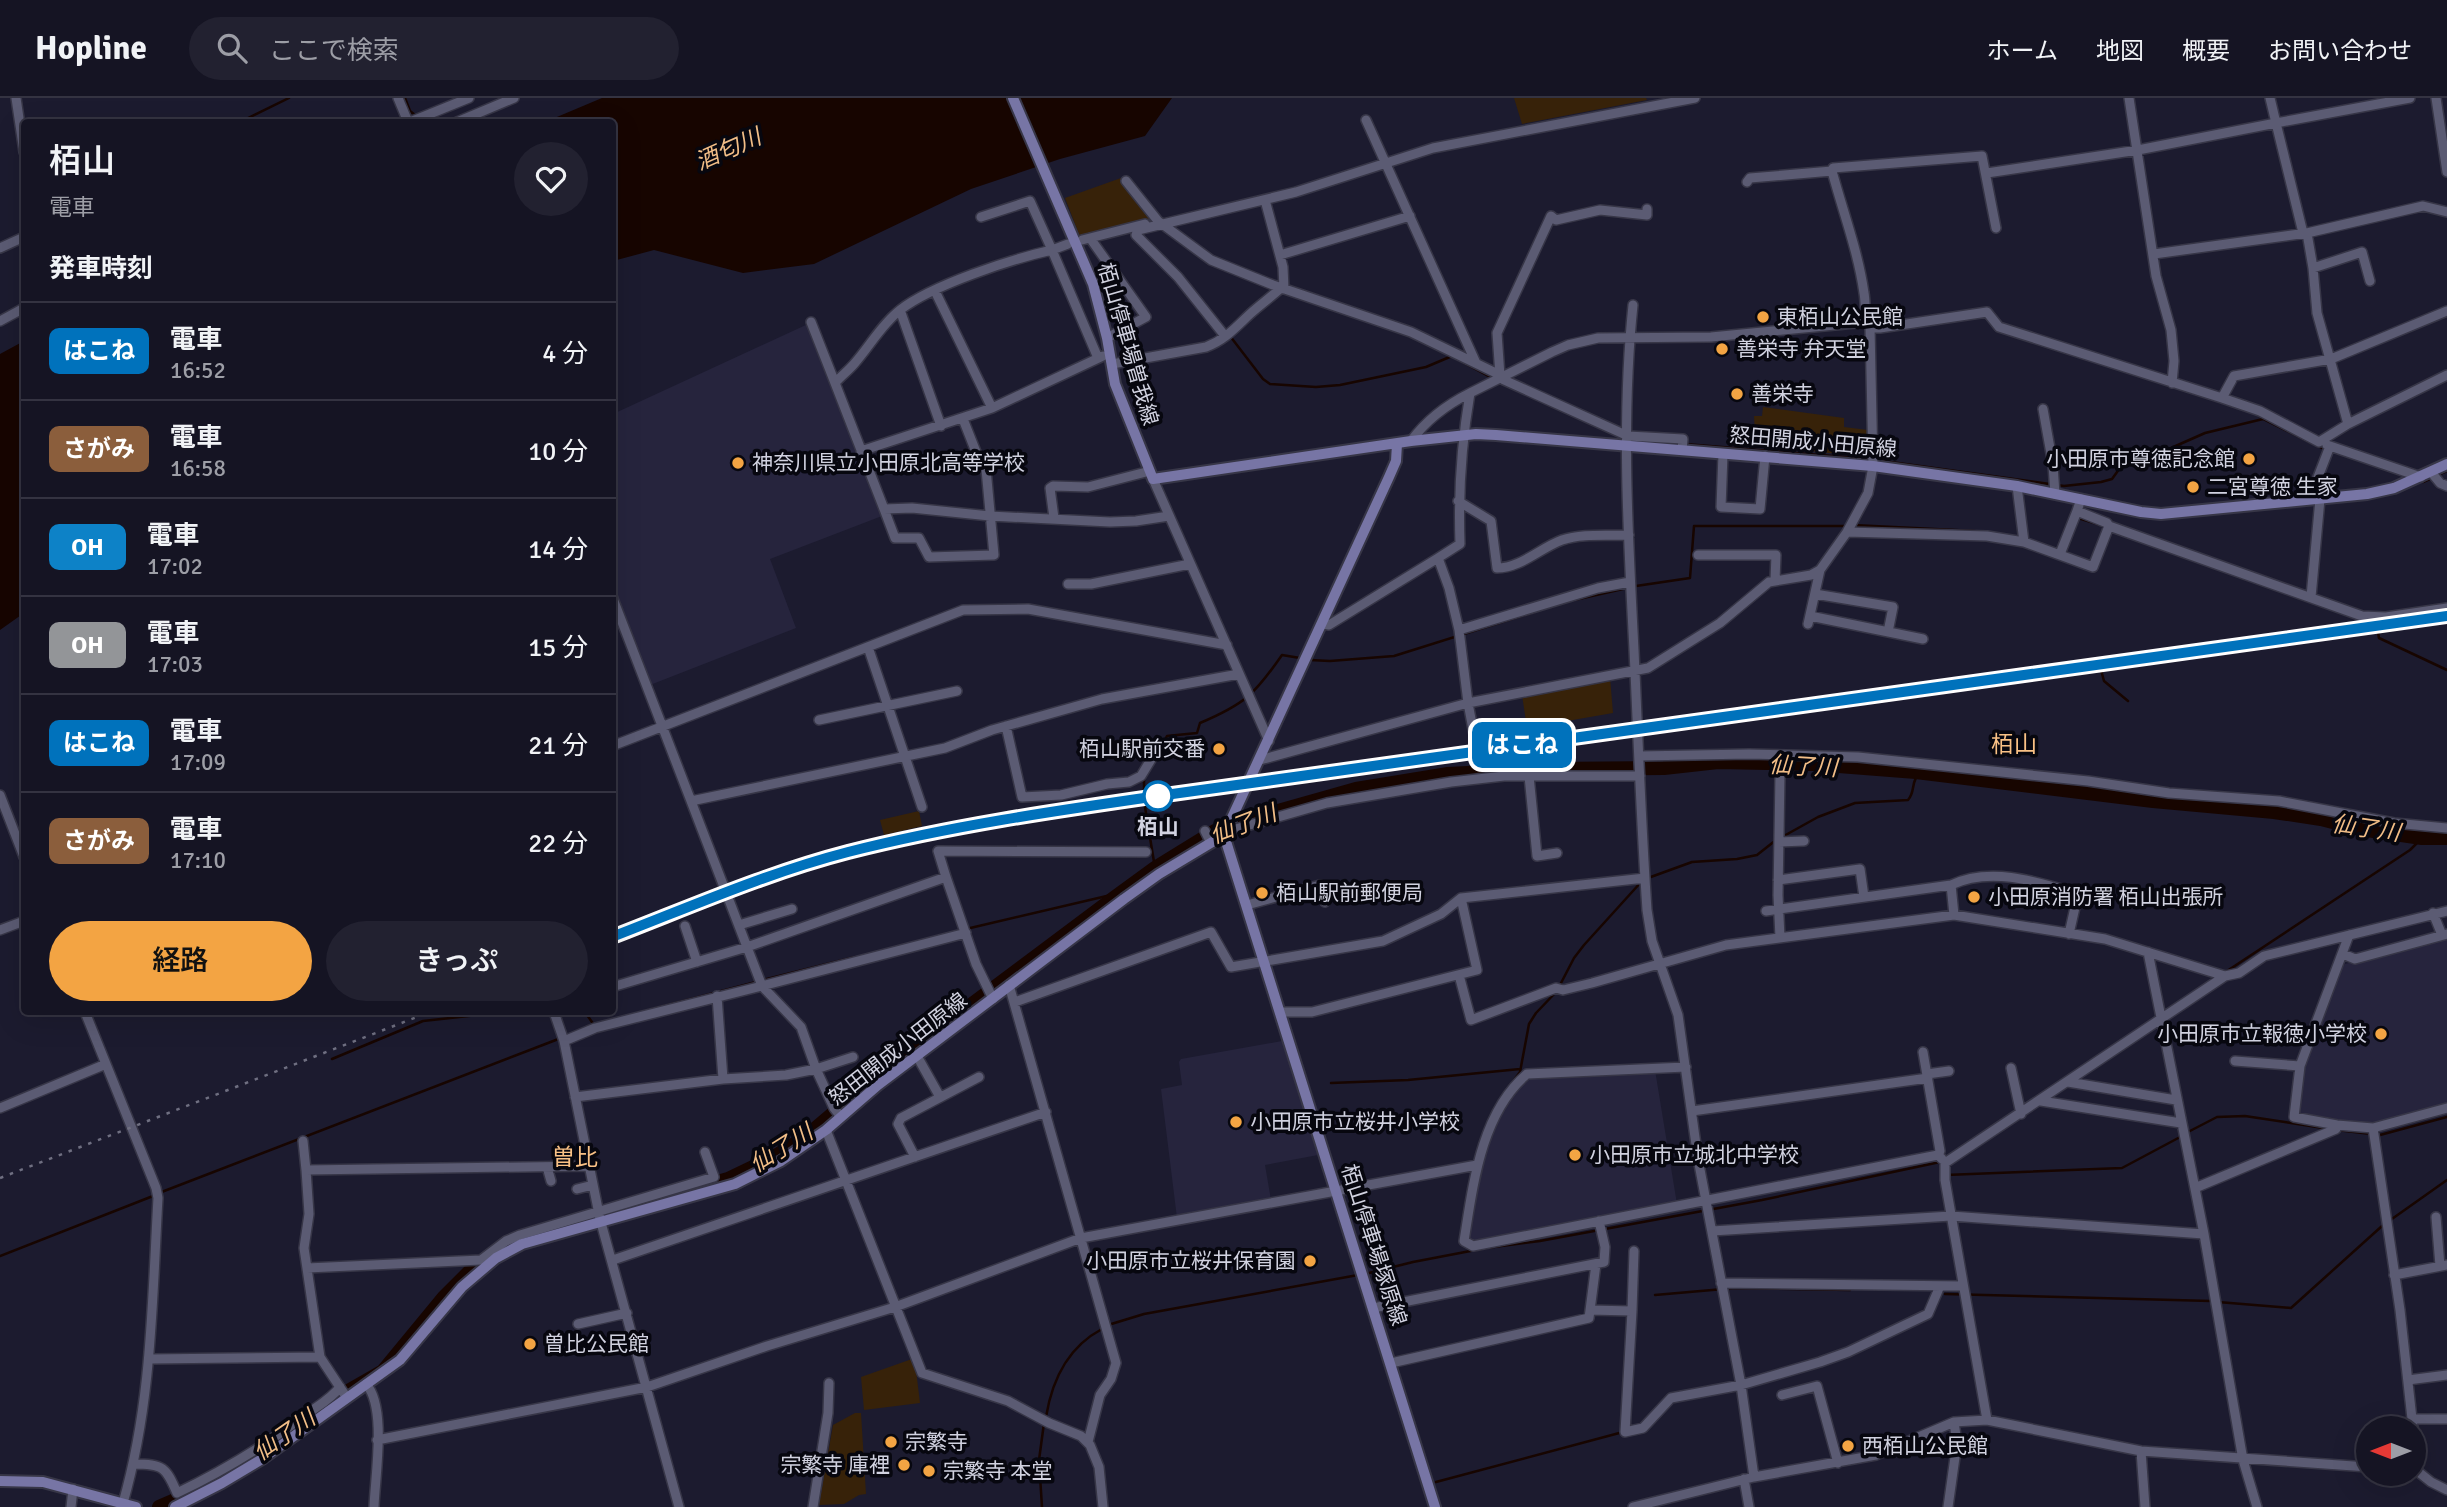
<!DOCTYPE html>
<html lang="ja">
<meta charset="utf-8">
<style>
:root{--surface:#151423;--page:#222130;--text:#f1f3f6;--muted:#9d9ea6;--line:#343341;--accent:#f3a443}
body{margin:0;font-family:Signika,"Noto Sans JP",sans-serif;background:var(--page);color:var(--text);height:100vh;display:flex;flex-direction:column;font-size:26px;white-space:nowrap}
*{box-sizing:border-box;margin:0}
p{font-size:23px;color:var(--muted)}
.icon{flex:none;width:38px;height:38px;fill:none;stroke:currentColor;stroke-width:2;stroke-linecap:round;stroke-linejoin:round}
.map{position:relative;flex:1;overflow:hidden}
.details{position:absolute;left:21px;top:21px;width:595px;height:896px;display:flex;flex-direction:column;background:var(--surface);border-radius:7px;box-shadow:0 7px 28px #0002,0 0 0 2px var(--line)}
.details>*{flex:none}
.badge{padding:0 14px;border-radius:10px;font-size:24px;line-height:46px}
.needle{width:46px;rotate:270deg}
.tools{position:absolute;left:2356px;top:1318px;display:grid;gap:14px}
.tools a{display:grid;place-items:center;width:70px;height:70px;border-radius:50%;background:var(--surface);box-shadow:0 7px 28px #0002,0 0 0 2px var(--line);font-size:35px}
.map>.badge{position:absolute;translate:-50% -50%;box-shadow:0 0 0 4px #fff}
h2{padding:0 28px;font-size:26px;line-height:63px}
.round{display:grid;place-items:center;flex:none;width:74px;height:74px;border-radius:37px;background:var(--page)}
.headline{display:flex;align-items:center;justify-content:space-between;height:119px;padding:0 28px}
h1{font-size:33px;font-weight:600;line-height:52px}
.action{display:flex;gap:14px;margin-top:auto;padding:14px 28px}
.action a{flex:1;height:80px;border-radius:42px;background:var(--accent);color:#111;font-size:28px;font-weight:600;line-height:80px;text-align:center}
.action a+a{background:var(--page);color:var(--text)}
ul{padding:0;list-style:none}
li{display:flex;align-items:center;gap:21px;height:98px;padding:0 28px;border-top:2px solid var(--line)}
li div{flex:1}
li b{display:block;font-size:26px}
li em{font-style:normal}
li .badge{min-width:77px;font-weight:700;text-align:center}
header{display:flex;align-items:center;gap:42px;box-sizing:border-box;height:98px;padding:0 35px;background:var(--surface);border-bottom:2px solid var(--line)}
header strong{font-size:33px}
nav{display:flex;gap:38px;margin-inline-start:auto;font-size:24px}
.search{width:490px;height:63px;background:var(--page);display:flex;align-items:center;gap:18px;box-sizing:border-box;padding:0 24px;border-radius:38px;color:var(--muted);font-size:26px}
.map>svg:first-child{display:block}
</style>
<header>
<strong>Hopline</strong>
<div class="search"><svg class="icon" aria-label="search" viewBox="0 0 24 24"><circle cx="10" cy="10" r="6"/><path d="M15 15l6 6"/></svg>ここで検索</div>
<nav><a>ホーム</a><a>地図</a><a>概要</a><a>お問い合わせ</a></nav>
</header>
<div class="map">
<svg width="2447" height="1409" viewBox="0 0 2447 1409">
<rect width="100%" height="100%" fill="#1c1b2f"/>
<path fill="#26243d" d="M 808,226 L 882,414 L 882,418 L 770,461 L 796,530 L 650,587 L 613,490 L 613,316 Z
M 2447,839 L 2447,1007 L 2364,1027 L 2297,1017 L 2302,972 L 2338,872 L 2345,866 Z
M 1282,943 L 1318,1057 L 1265,1067 L 1271,1102 L 1177,1120 L 1161,991 L 1182,987 L 1179,964 L 1181,961 Z
M 1655,972 L 1677,1106 L 1472,1143 L 1467,1139 L 1482,1058 L 1498,1019 L 1522,982 L 1529,979 Z"/>
<path fill="#372209" d="M 1514,0 L 1646,0 L 1647,2 L 1522,26 Z
M 1121,80 L 1154,121 L 1080,139 L 1065,100 Z
M 1763,309 L 1844,320 L 1844,329 L 1868,332 L 1868,359 L 1741,346 L 1741,336 L 1755,336 L 1754,318 L 1762,318 Z
M 1610,579 L 1613,615 L 1527,630 L 1522,597 Z
M 919,713 L 922,728 L 884,737 L 880,722 Z
M 912,1261 L 916,1272 L 920,1305 L 864,1312 L 861,1279 Z
M 855,1315 L 861,1315 L 866,1396 L 859,1397 L 844,1406 L 819,1407 L 833,1327 Z"/>
<path fill="#170500" d="M 602,0 L 1172,0 L 1145,38 L 1060,61 L 971,91 L 814,166 L 743,175 L 654,152 L 613,163 L 612,24 L 545,24 Z
M 24,243 L 24,515 L 0,532 L 0,256 Z"/>
<g fill="none" stroke-linecap="round" stroke-linejoin="round">
<path stroke="#170500" stroke-width="2.5" d="M 405,0 L 410,13 L 415,17
M 240,24 L 289,0
M 1230,238 L 1263,281 L 1270,286 L 1316,289 L 1340,287 L 1426,269 L 1452,258
M 1457,261 L 1492,280
M 1660,344 L 1869,361
M 1876,362 L 2064,388 L 2101,384 L 2112,381 L 2125,363 L 2153,358 L 2205,335 L 2263,321 L 2326,352
M 2438,377 L 2447,373
M 2419,382 L 2423,384 L 2432,380
M 2078,420 L 2104,428
M 1853,427 L 1975,433
M 1574,502 L 1636,488 L 1690,480 L 1694,428 L 1846,428
M 2376,522 L 2379,540 L 2447,572
M 1310,562 L 1330,563 L 1394,558 L 1534,514
M 2101,572 L 2104,583 L 2128,603
M 1158,654 L 1167,638 L 1197,635 L 1200,625 C 1245,606 1255,596 1282,557 L 1300,560
M 1144,699 L 1144,678
M 1145,709 L 1155,770
M 1782,739 L 1818,719 L 1855,705 L 1908,702 C 1916,693 1910,684 1920,674
M 1648,780 L 1692,764 L 1737,761 L 1757,757 L 1776,742
M 966,831 L 1111,797 L 1115,799
M 2224,875 L 2410,752 L 2422,740
M 763,882 L 855,859
M 1560,887 L 1574,860 L 1584,847 L 1642,783
M 585,914 L 594,927
M 630,917 L 756,884
M 332,961 L 423,923 L 505,914
M 1331,985 L 1408,982 L 1520,971
M 1506,993 L 1520,974 L 1529,926 L 1536,915 L 1557,893
M 2337,1032 L 2380,1037 L 2447,1019
M 2188,1034 L 2217,1019 L 2245,1018 L 2330,1031
M 1946,1077 L 2122,1070 L 2182,1038
M 159,1095 L 561,940
M 0,1158 L 153,1098
M 1365,1176 L 1413,1164 L 1486,1150 L 1540,1143 L 1762,1102 L 1940,1064 L 2017,1012
M 1945,1196 L 2211,1203
M 1655,1197 L 1735,1190 L 1850,1192
M 2218,1204 L 2291,1210 L 2382,1128 L 2447,1082
M 1108,1227 L 1144,1216 L 1358,1177
M 1046,1319 C 1052,1282 1068,1249 1102,1231
M 1436,1384 L 1623,1334
M 1042,1409 L 1039,1362 L 1044,1325"/>
<path stroke="#170500" stroke-width="14" d="M 609,1115 L 728,1081 L 774,1059 L 804,1040 L 884,972 L 1115,799 L 1155,770 L 1215,733 L 1232,726 L 1356,691 L 1448,676 L 1546,671 L 1664,670 L 1718,664 L 1813,666 L 1916,674 L 2153,703 L 2274,714 L 2321,721 L 2360,731 L 2422,740 L 2447,740
M 230,1375 L 286,1337 L 334,1301 L 383,1273 L 444,1199 L 471,1172 L 495,1155
M 159,1409 L 203,1390"/>
<defs>
<path id="minor" d="M 16,0 L 24,54
M 398,0 L 408,24
M 2129,0 L 2156,178 L 2171,232 L 2174,263 L 2172,285
M 2436,0 L 2447,74
M 1366,22 L 1476,265
M 410,24 L 469,0
M 457,24 L 514,0
M 1987,75 L 2138,52 L 2276,25 L 2270,0
M 1126,83 L 1158,123 L 1211,162 L 1273,187 L 1411,234 L 1498,276 L 1504,282 L 1628,338 L 1683,341 L 1682,352
M 1747,84 L 1750,80 L 1832,73
M 1265,102 L 1283,169 L 1284,191
M 981,119 L 1030,103 L 1052,152 L 1068,146
M 2303,135 L 2276,25 L 2410,0
M 2307,135 L 2313,170 L 2317,215 L 2348,326
M 1090,140 L 1146,219 L 1107,240
M 1082,142 L 1145,126
M 0,150 L 24,139
M 2154,156 L 2307,135 L 2423,108 L 2447,114
M 1280,157 L 1410,118
M 2313,170 L 2362,154 L 2370,183
M 935,193 L 992,310
M 1633,207 C 1621,322 1628,437 1634,552 C 1638,638 1641,725 1647,812 L 1652,843 L 1678,917 L 1698,1061 L 1741,1287 L 1754,1379
M 900,212 L 941,328
M 0,223 L 24,210
M 811,224 L 835,285
M 1869,227 C 1864,220 1866,205 1864,195 C 1858,153 1843,114 1832,73 L 1833,70 L 1982,58 L 1996,130
M 1225,238 L 1178,179 L 1136,137 L 1138,132 L 1296,94 L 1433,50 L 1695,0
M 1098,260 L 1052,152 C 1012,161 932,187 900,212 C 881,227 870,248 854,266 C 848,273 841,278 835,285 L 884,411 L 912,410 L 990,418 L 1110,424 L 1136,423 L 1169,418
M 1112,266 L 1206,249 C 1225,242 1236,229 1250,216 C 1260,207 1271,199 1281,190
M 1500,278 L 1497,235 L 1551,118 L 1556,122 L 1600,112 L 1647,117 L 1647,111
M 2222,300 L 2260,313 L 2319,344 L 2348,326 L 2447,277
M 2043,311 L 2053,367 L 2055,396
M 1411,343 C 1427,321 1446,307 1470,295
M 2327,347 L 2421,379
M 861,353 L 992,310 L 1103,258
M 1723,356 L 1721,409 L 1760,411 L 1765,358
M 2431,374 L 2440,385 L 2447,388
M 1153,381 L 1269,643
M 2017,388 L 2024,444
M 2081,401 L 2077,413 L 2107,425 L 2109,428 L 2362,518 L 2386,519 L 2447,510
M 1458,403 L 1491,423 L 1497,470 C 1521,470 1540,450 1562,442 C 1582,435 1608,438 1629,437
M 884,411 L 895,440 L 919,440 L 929,459 L 994,457 L 986,371 L 978,359 L 963,321
M 1054,420 L 1050,390 L 1053,388 L 1088,389 L 1150,373
M 1847,434 L 1987,438 L 2024,444 L 2093,469 L 2109,428
M 2060,456 L 2077,413
M 1698,457 L 1776,457 L 1775,482
M 1438,460 L 1460,446 C 1458,392 1461,348 1470,295 L 1552,254 L 1568,247 L 1598,240 L 1711,239 L 1866,224
M 1068,486 L 1091,486 L 1190,466
M 1815,496 L 1893,509 L 1888,534
M 612,498 L 691,703
M 2311,499 L 2320,401 L 2318,379 L 2330,348
M 1810,518 L 1923,541
M 1323,526 L 1329,527 L 1438,460 L 1449,490 L 1459,532
M 1808,526 L 1820,472
M 868,549 L 922,709
M 819,622 L 957,593
M 1006,628 L 1022,699 L 1061,697 L 1107,686 L 1129,684 L 1141,678 L 1155,655
M 1554,632 L 1480,644 L 1475,642 L 1468,605 L 1459,532 L 1598,490 L 1630,484
M 612,648 L 963,512 L 1028,511 L 1227,547
M 1639,658 L 1749,656 L 1858,659 L 2088,683 L 2169,695 L 2279,703 L 2394,725 L 2447,730
M 1260,662 L 1468,605 L 1648,570 L 1720,525 L 1769,484 L 1811,477 L 1820,472 L 1847,434 L 1868,395 L 1873,368 L 1870,229 L 1880,230 L 1987,214 L 1999,229 L 2222,300 L 2234,278 L 2331,261 L 2447,213
M 1529,678 L 1537,758 L 1557,755
M 0,697 L 24,759
M 1205,733 L 1211,745
M 1225,734 L 1327,705 L 1451,684 L 1504,678 L 1640,678
M 1779,744 L 1804,743
M 946,779 L 938,753 L 1146,754
M 1778,782 L 1860,771 L 1864,799
M 1951,787 L 1954,817
M 1247,807 L 1320,787 L 1325,804
M 1766,813 L 1951,787 C 1991,768 2038,784 2078,796 L 2069,836
M 2433,815 L 2442,837
M 739,827 L 792,811
M 685,828 L 697,864
M 0,832 L 24,823
M 2349,837 L 2300,968 L 2294,1019 L 2337,1027 L 2373,1030 L 2400,1212 L 2413,1330
M 1780,840 L 1778,797 L 1780,676
M 2148,854 L 2204,1136 L 2243,1362 L 2257,1409
M 2343,856 L 2355,861 L 2447,836
M 1459,877 L 1471,922 L 1556,890 L 1563,892 L 1592,885 L 1726,847 L 1954,817 L 2105,841 L 2225,878
M 1009,887 L 1116,1265 L 1111,1281 L 1100,1297 L 1088,1344
M 612,889 L 747,849 L 762,888 L 966,835
M 717,898 L 723,981
M 993,901 L 976,866 L 946,779 L 747,849 L 691,703 L 945,650 L 992,632 L 1102,601 L 1239,576
M 1015,904 L 1211,834 L 1231,869 L 1383,843 L 1441,816 L 1461,800 L 1645,780
M 85,914 L 156,1090 L 158,1100 C 152,1204 152,1304 123,1405
M 554,914 L 564,943 L 600,1121 L 679,1409
M 1280,914 L 1312,914 L 1477,872 L 1461,800
M 564,943 L 595,930 L 762,888 L 801,929 L 816,971 L 834,1010 L 841,1019
M 1923,954 L 1940,1053 L 1938,1057 L 1942,1061
M 917,958 L 940,999
M 2235,963 L 2300,968
M 1686,969 L 1527,976 C 1481,1015 1473,1087 1464,1143 L 1473,1148 L 1938,1057
M 2011,970 L 2021,1016
M 1927,976 L 1949,973
M 2068,984 L 2176,1002
M 575,999 L 723,981 L 786,977 L 816,971 L 853,959
M 2041,1003 L 2181,1025
M 0,1010 L 106,966
M 1692,1013 L 1928,980
M 2373,1030 L 2447,1010
M 826,1032 L 922,1275 L 1008,1303 L 1049,1325 L 1081,1338 L 1090,1347 L 1099,1369 L 1103,1409
M 303,1043 L 306,1072
M 915,1059 L 898,1026 L 901,1020 L 979,979
M 547,1069 L 551,1083
M 2195,1090 L 2336,1031 L 2337,1027
M 577,1091 L 593,1087
M 2436,1119 L 2440,1168
M 1712,1133 L 1951,1118 L 2204,1136
M 613,1162 L 1046,1014
M 307,1170 L 481,1162 L 506,1143 L 520,1137 L 714,1079 L 705,1054
M 2394,1177 L 2447,1167
M 1721,1185 L 1963,1188
M 1373,1210 L 1604,1164 L 1605,1149 L 1599,1123
M 1590,1212 L 1632,1213 L 1634,1153
M 1632,1213 L 1625,1334 L 1643,1330 L 1671,1300 L 1741,1287 L 1820,1264 L 1848,1254 L 1928,1216 L 1940,1188
M 578,1226 L 627,1215
M 150,1261 L 320,1259
M 1391,1265 L 1589,1220 L 1596,1166
M 2408,1282 L 2447,1277
M 366,1286 C 387,1309 375,1378 374,1409
M 1782,1297 L 1817,1288 L 1838,1365
M 347,1300 L 320,1259 L 304,1150 L 309,1116 L 306,1072 L 589,1068
M 2412,1321 L 2447,1321
M 1987,1322 L 1945,1082 L 1945,1065 L 2225,878 L 2239,875 L 2264,858 L 2447,813
M 2413,1333 L 2416,1372 L 2413,1372
M 377,1342 L 647,1289 L 767,1248 L 895,1209 L 1081,1140 L 1477,1067
M 2141,1353 L 2145,1409
M 134,1366 C 163,1366 166,1369 177,1395 C 223,1373 266,1347 307,1316 C 318,1308 332,1300 340,1289
M 2416,1372 L 2431,1384 L 2447,1392
M 1744,1381 L 1749,1409
M 71,1409 L 73,1391
M 813,1409 L 828,1315 L 829,1285
M 1633,1409 L 1754,1379 L 1876,1357 L 1954,1324 L 1987,1322 L 2141,1353 L 2368,1369
M 1948,1409 L 1957,1345 L 1954,1324"/>
<path id="major" d="M 1013,0 L 1093,186 L 1107,240 L 1115,286 L 1153,381 L 1411,343 L 1476,336 L 1496,337 L 1873,368 L 2017,388 L 2141,414 L 2161,416 L 2367,396 L 2394,390 L 2447,366
M 1224,737 L 1435,1409
M 0,1383 L 43,1384 L 136,1409
M 175,1409 L 222,1385 L 262,1361 L 400,1262 L 462,1189 L 496,1160 L 522,1146 L 735,1086 L 781,1063 L 826,1032 L 878,987 L 1124,801 L 1159,776 L 1224,737 L 1389,379 L 1396,363 L 1397,346"/>
</defs>
<use href="#minor" stroke="#373647" stroke-width="12"/>
<use href="#major" stroke="#373647" stroke-width="14"/>
<use href="#minor" stroke="#5b5b73" stroke-width="9"/>
<use href="#major" stroke="#7775a5" stroke-width="10"/>
<path stroke="#6f6f81" stroke-width="2.5" stroke-dasharray="3.5 7" stroke-linecap="butt" d="M 612,839 C 690,809 767,775 848,754 C 950,728 1054,713 1158,698 L 2447,517
M 0,1080 L 430,914"/>
</g>
<g fill="none" stroke-linecap="round" stroke-linejoin="round">
<defs>
<path id="line" d="M 612,839 C 690,809 767,775 848,754 C 950,728 1054,713 1158,698 L 2447,518"/>
</defs>
<use href="#line" stroke="#fff" stroke-width="16"/>
<use href="#line" stroke="#0072bc" stroke-width="10"/>
</g>
<g fill="#f3a443" stroke="#07070f" stroke-width="2.5">
<circle cx="1763" cy="219" r="7"/>
<circle cx="1722" cy="251" r="7"/>
<circle cx="1737" cy="296" r="7"/>
<circle cx="2249" cy="361" r="7"/>
<circle cx="738" cy="365" r="7"/>
<circle cx="2193" cy="389" r="7"/>
<circle cx="1219" cy="651" r="7"/>
<circle cx="1262" cy="795" r="7"/>
<circle cx="1974" cy="799" r="7"/>
<circle cx="2381" cy="936" r="7"/>
<circle cx="1236" cy="1024" r="7"/>
<circle cx="1575" cy="1057" r="7"/>
<circle cx="1310" cy="1163" r="7"/>
<circle cx="530" cy="1246" r="7"/>
<circle cx="891" cy="1344" r="7"/>
<circle cx="1848" cy="1348" r="7"/>
<circle cx="904" cy="1367" r="7"/>
<circle cx="929" cy="1373" r="7"/>
</g>
<circle fill="#fff" stroke="#0072bc" stroke-width="3.5" cx="1158" cy="698" r="14"/>
<g text-anchor="middle" stroke-width="7" stroke-linejoin="round" paint-order="stroke">
<g font-size="21" fill="#d1d2e0" stroke="#07070f" text-anchor="start">
<text x="1777" y="226">東栢山公民館</text>
<text x="1736" y="258">善栄寺 弁天堂</text>
<text x="1751" y="303">善栄寺</text>
<text x="2235" y="368" text-anchor="end">小田原市尊徳記念館</text>
<text x="752" y="372">神奈川県立小田原北高等学校</text>
<text x="2207" y="396">二宮尊徳 生家</text>
<text x="1205" y="658" text-anchor="end">栢山駅前交番</text>
<text x="1276" y="802">栢山駅前郵便局</text>
<text x="1988" y="806">小田原消防署 栢山出張所</text>
<text x="2367" y="943" text-anchor="end">小田原市立報徳小学校</text>
<text x="1250" y="1031">小田原市立桜井小学校</text>
<text x="1589" y="1064">小田原市立城北中学校</text>
<text x="1296" y="1170" text-anchor="end">小田原市立桜井保育園</text>
<text x="544" y="1253">曽比公民館</text>
<text x="905" y="1351">宗繁寺</text>
<text x="1862" y="1355">西栢山公民館</text>
<text x="890" y="1374" text-anchor="end">宗繁寺 庫裡</text>
<text x="943" y="1380">宗繁寺 本堂</text>
</g>
<g font-size="21" fill="#d1d2e0" stroke="#07070f">
<text transform="translate(1128 246) rotate(74)" y="7">栢山停車場曽我線</text>
<text transform="translate(1813 344) rotate(5)" y="7">怒田開成小田原線</text>
<text transform="translate(898 951) rotate(-38)" y="7">怒田開成小田原線</text>
<text transform="translate(1374 1147) rotate(72)" y="7">栢山停車場塚原線</text>
</g>
<g font-size="21" font-weight="bold" fill="#d1d2e0" stroke="#07070f">
<text x="1158" y="736">栢山</text>
</g>
<g font-size="23" font-style="italic" fill="#f2be87" stroke="#07070f">
<text transform="translate(728 51) rotate(-24)" y="8">酒匂川</text>
<text transform="translate(1803 668) rotate(3)" y="8">仙了川</text>
<text transform="translate(1243 726) rotate(-21)" y="8">仙了川</text>
<text transform="translate(2366 730) rotate(8)" y="8">仙了川</text>
<text transform="translate(781 1050) rotate(-32)" y="8">仙了川</text>
<text transform="translate(284 1337) rotate(-35)" y="8">仙了川</text>
</g>
<g font-size="23" fill="#f9c185" stroke="#07070f">
<text x="2014" y="654">栢山</text>
<text x="575" y="1067">曽比</text>
</g>
</g>
</svg>
<div class="tools">
<a><svg class="needle" viewBox="-14 -14 28 28"><path d="M0-13l5 13h-10z" fill="#e53935"/><path d="M0 13l5-13h-10z" fill="#9d9ea6"/></svg></a>
</div>
<b class="badge" style="left:1522px;top:647px;background:#0072bc;color:#fff">はこね</b>
<section class="details">
<div class="headline"><div><h1>栢山</h1><p>電車</p></div><a class="round"><svg class="icon" aria-label="heart" viewBox="0 0 24 24"><path d="M12 20l-8-8c-3-5 5-10 8-4 3-6 11-1 8 4z"/></svg></a></div>
<h2>発車時刻</h2>
<ul>
<li><span class="badge" style="background:#0072bc;color:#fff">はこね</span><div><b>電車</b><p>16:52</p></div><em>4 分</em></li>
<li><span class="badge" style="background:#8b5e3c;color:#fff">さがみ</span><div><b>電車</b><p>16:58</p></div><em>10 分</em></li>
<li><span class="badge" style="background:#0d82c7;color:#fff">OH</span><div><b>電車</b><p>17:02</p></div><em>14 分</em></li>
<li><span class="badge" style="background:#939598;color:#fff">OH</span><div><b>電車</b><p>17:03</p></div><em>15 分</em></li>
<li><span class="badge" style="background:#0072bc;color:#fff">はこね</span><div><b>電車</b><p>17:09</p></div><em>21 分</em></li>
<li><span class="badge" style="background:#8b5e3c;color:#fff">さがみ</span><div><b>電車</b><p>17:10</p></div><em>22 分</em></li>
</ul>
<div class="action"><a>経路</a><a>きっぷ</a></div>
</section>
</div>
